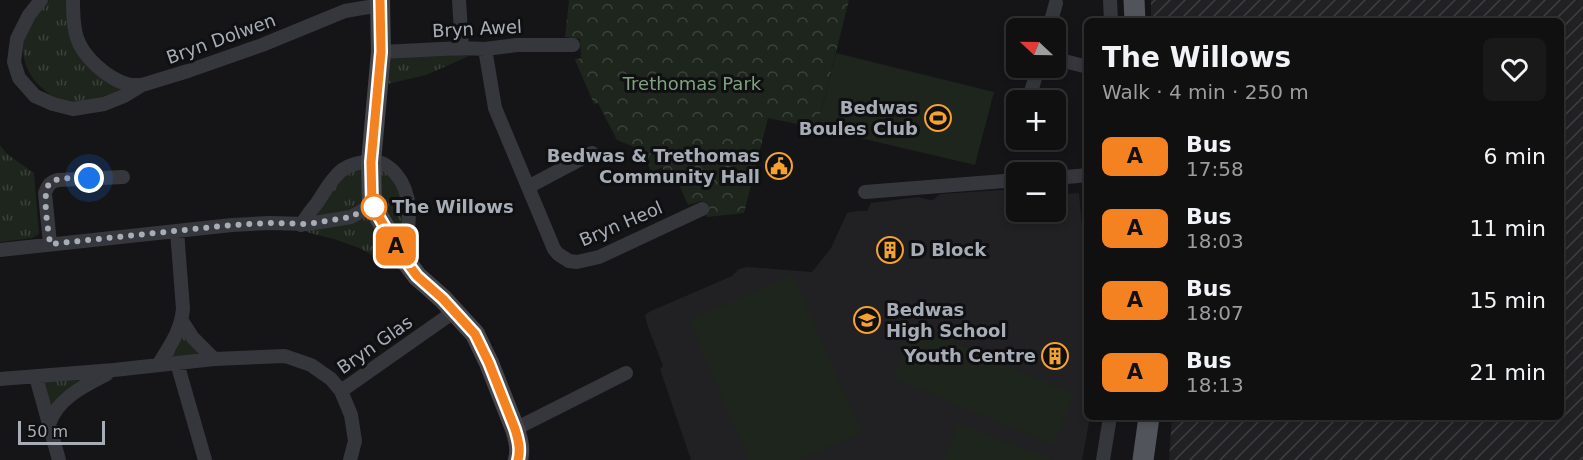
<!DOCTYPE html>
<meta charset="utf-8">
<style>
:root{--surface:#101011;--page:#19191a;--text:#f1f3f6;--muted:#9c9d9f;--line:#303031}
body{margin:0;font-family:"DejaVu Sans",sans-serif;background:var(--page);color:var(--text);height:100vh;display:flex;flex-direction:column;font-size:22px;white-space:nowrap}
*{box-sizing:border-box;margin:0}
p{font-size:20px;color:var(--muted)}
.icon{flex:none;width:33px;height:33px;fill:none;stroke:currentColor;stroke-width:2;stroke-linecap:round;stroke-linejoin:round}
.map{position:relative;flex:1;overflow:hidden}
.details{position:absolute;left:1084px;top:18px;width:480px;height:402px;display:flex;flex-direction:column;background:var(--surface);border-radius:9px;box-shadow:0 3px 9px #0003,0 0 0 2px var(--line)}
.details>*{flex:none}
.badge{padding:0 12px;border-radius:9px;font-size:21px;line-height:39px}
.needle{width:39px;rotate:292deg}
.fabs{position:absolute;left:1006px;top:18px;display:grid;gap:12px}
.fabs a{display:grid;place-items:center;width:60px;height:60px;border-radius:9px;background:var(--surface);box-shadow:0 3px 9px #0003,0 0 0 2px var(--line);font-size:30px}
.scale{position:absolute;left:18px;bottom:15px;width:87px;box-sizing:border-box;padding-left:6px;border:3px solid #a6adb7;border-top:0;font-size:16px;line-height:21px;white-space:nowrap;color:#a6adb7;-webkit-text-stroke:4px #101012;paint-order:stroke}
.you{position:absolute;width:30px;height:30px;margin:-15px;border:4px solid #fff;border-radius:50%;background:#1a73e8;box-shadow:0 0 0 9px #1a73e833}
.map>.badge{position:absolute;translate:-50% -50%;box-shadow:0 0 0 3px #fff}
.round{display:grid;place-items:center;flex:none;width:63px;height:63px;border-radius:9px;background:var(--page)}
.overview{display:flex;align-items:center;justify-content:space-between;height:102px;padding:0 18px}
h1{font-size:28px;font-weight:700;line-height:45px}
ul{padding:0;list-style:none}
li{display:flex;align-items:center;gap:18px;height:72px;padding:0 18px}
li div{flex:1}
li b{display:block;font-size:22px}
li em{font-style:normal}
li .badge{min-width:66px;font-weight:700;text-align:center}
.map>svg:first-child{display:block}
</style>
<div class="map">
<svg width="1583" height="460" viewBox="0 0 1583 460">
<defs>
<pattern id="industrial-furrows" width="10" height="10" patternUnits="userSpaceOnUse" patternTransform="scale(1.5)"><rect width="10" height="10" fill="#212124"/><path d="M-1 1l2-2M0 10L10 0M9 11l2-2" fill="none" stroke="#3e3f42"/></pattern>
<pattern id="grass-tufts" width="24" height="20" patternUnits="userSpaceOnUse" patternTransform="scale(1.5)"><rect width="24" height="20" fill="#1d251d"/><path d="M3 7l-1-3M5 7V3M7 7l1-3M15 17l-1-3M17 17v-4M19 17l1-3" fill="none" stroke="#3b423c"/></pattern>
<pattern id="park-crowns" width="20" height="18" patternUnits="userSpaceOnUse" patternTransform="scale(1.5)"><rect width="20" height="18" fill="#1d251d"/><path d="M2 6a3 3 0 1 1 6 0M12 15a3 3 0 1 1 6 0" fill="none" stroke="#3b423c"/></pattern>
</defs>
<rect width="100%" height="100%" fill="#151517"/>
<path fill="#212124" d="M 1064,186 L 1064,194 L 1079,193 L 1086,266 L 1088,417 L 1090,417 L 1082,460 L 691,460 L 660,369 L 663,366 L 647,324 L 645,315 L 651,311 L 732,276 L 739,269 L 748,267 L 812,272 L 831,248 L 847,213 L 857,211 L 867,211 L 871,203 L 918,197 L 930,200 L 933,200 L 940,194 L 1017,189 L 1017,212 L 1056,212 L 1056,187 Z"/>
<path fill="url(#industrial-furrows)" d="M 1151,0 L 1583,0 L 1583,460 L 1169,460 L 1172,417 L 1562,417 L 1562,21 L 1151,21 Z"/>
<path fill="url(#grass-tufts)" d="M 49,0 L 67,0 L 74,44 L 124,90 C 111,94 88,103 75,103 C 63,103 51,96 42,88 C 24,73 17,47 29,25 C 34,16 43,8 49,0 Z
M 485,49 L 426,75 L 379,86 L 381,52 Z
M 0,145 L 7,154 L 34,173 L 39,234 L 32,238 L 0,242 Z
M 371,162 L 404,184 L 404,258 L 417,276 L 398,269 L 359,248 L 334,239 L 310,233 L 285,224 L 301,225 L 329,182 Z
M 182,321 L 206,353 L 158,365 Z
M 114,370 L 51,418 L 36,377 Z"/>
<path fill="url(#park-crowns)" d="M 569,0 L 849,0 L 817,128 L 768,118 L 744,213 L 707,217 L 702,209 L 702,201 L 688,205 L 677,180 L 673,182 L 670,173 L 666,174 L 662,167 L 652,173 L 641,150 L 617,140 L 598,103 L 594,104 L 575,60 L 581,58 L 580,39 L 565,37 Z"/>
<path fill="#1d251d" d="M 836,53 L 994,92 L 975,165 L 817,128 Z
M 793,275 L 862,433 L 799,460 L 749,460 L 689,320 Z
M 915,326 L 1074,394 L 1053,445 L 893,378 Z
M 958,423 L 1053,460 L 944,460 Z"/>
<g fill="none" stroke-linecap="round" stroke-linejoin="round">
<path stroke="#36373c" stroke-width="14" d="M 41,0 L 29,15 L 17,39 L 14,62 L 19,78 L 35,96 L 53,104 L 73,109 L 104,104 L 124,96 L 142,85 L 188,71 L 262,45 L 345,11 L 380,5
M 73,0 C 73,12 73,26 77,38 C 83,57 108,79 127,84 C 132,85 137,85 142,85
M 459,0 L 462,48
M 1110,0 L 1111,21
M 1049,28 L 1056,3
M 485,49 L 495,108 L 554,249 L 558,254 L 569,261 L 577,262 L 599,257 L 702,209
M 381,52 L 462,48 L 485,49 L 517,45 L 573,45
M 1056,59 L 1088,67
M 1031,92 L 1038,68
M 1056,178 L 1088,175
M 528,187 L 592,153
M 865,192 L 1017,180
M 301,225 C 306,217 311,210 317,203 C 325,191 331,179 342,170 C 352,163 365,161 377,162 C 384,163 392,169 396,174 C 416,198 408,229 404,258
M 50,244 L 45,193 C 48,185 50,182 58,180 L 123,177
M 0,250 L 232,225 L 269,223 L 308,224 L 351,217 L 372,205
M 182,321 L 193,338 L 214,359
M 177,363 L 205,460
M 158,365 C 170,346 181,331 183,309 L 177,231
M 36,377 L 59,460
M 0,379 L 114,370 L 214,359 L 285,356 L 311,365 L 331,379 L 341,391 L 455,311
M 341,391 L 351,415 L 355,441 L 350,460
M 49,424 C 58,398 84,386 107,374
M 515,429 L 626,373
M 1103,460 L 1110,417"/>
<path stroke="#44464c" stroke-width="20" d="M 380,0 L 381,52 L 371,162 L 372,205 L 400,253 L 417,276 L 443,299 L 475,334 L 489,363 L 515,429 C 518,439 521,449 518,460"/>
<path stroke="#52545b" stroke-width="21" d="M 1134,0 L 1135,21
M 1143,460 L 1149,417"/>
</g>
<g fill="none" stroke-linecap="round" stroke-linejoin="round">
<defs>
<path id="line" d="M 380,0 L 381,52 L 371,162 L 372,205 L 400,253 L 417,276 L 443,299 L 475,334 L 489,363 L 515,429 C 518,439 521,449 518,460"/>
</defs>
<use href="#line" stroke="#fff" stroke-width="14"/>
<use href="#line" stroke="#f58220" stroke-width="9"/>
<path stroke="#a6adb7" stroke-width="6" stroke-dasharray="0 10.8" d="M 89,178 C 80,178 58,177 51,182 C 40,190 49,232 50,244 L 232,225 L 269,223 L 308,224 L 351,217 L 372,205 L 374,207"/>
</g>
<defs>
<symbol id="stadium-ring" viewBox="-11 -11 22 22"><circle r="9.5" fill="#101012" stroke="#f5a22f" stroke-width="1.5"/><path d="M0-5a6.5 5 0 1 0 0 10a6.5 5 0 1 0 0-10ZM-3.5-1.8h7v3.6h-7Z" fill="#f5a22f"/></symbol>
<symbol id="civic-ring" viewBox="-11 -11 22 22"><circle r="9.5" fill="#101012" stroke="#f5a22f" stroke-width="1.5"/><path d="M-.6-6.5H3V-4.5H.6V-3L4-1V1h2V6H-6V1h2V-1L-.6-3ZM-1.2 2.5V6h2.4V2.5Z" fill="#f5a22f"/></symbol>
<symbol id="building-ring" viewBox="-11 -11 22 22"><circle r="9.5" fill="#101012" stroke="#f5a22f" stroke-width="1.5"/><path d="M-4-6H4V6H1V3H-1V6H-4ZM-2.5-4.3h1.7v1.8h-1.7ZM.8-4.3h1.7v1.8H.8ZM-2.5-1h1.7V.8h-1.7ZM.8-1h1.7V.8H.8Z" fill="#f5a22f"/></symbol>
<symbol id="school-ring" viewBox="-11 -11 22 22"><circle r="9.5" fill="#101012" stroke="#f5a22f" stroke-width="1.5"/><path d="M0-5L7-2L0 1L-7-2ZM-4 1L0 2.5L4 1V4Q0 6-4 4Z" fill="#f5a22f"/></symbol>
</defs>
<g fill-rule="evenodd">
<use href="#stadium-ring" x="923" y="103" width="30" height="30"/>
<use href="#civic-ring" x="764" y="151" width="30" height="30"/>
<use href="#building-ring" x="875" y="235" width="30" height="30"/>
<use href="#school-ring" x="852" y="305" width="30" height="30"/>
<use href="#building-ring" x="1040" y="341" width="30" height="30"/>
</g>
<circle fill="#fff" stroke="#f58220" stroke-width="3" cx="374" cy="207" r="12"/>
<g text-anchor="middle" stroke-width="6" stroke-linejoin="round" paint-order="stroke">
<g font-size="18" fill="#a6adb7" stroke="#101012">
<text transform="translate(477 29) rotate(-3)" y="6">Bryn Awel</text>
<text transform="translate(221 39) rotate(-20)" y="6">Bryn Dolwen</text>
<text transform="translate(621 224) rotate(-23)" y="6">Bryn Heol</text>
<text transform="translate(375 345) rotate(-35)" y="6">Bryn Glas</text>
</g>
<g font-size="18" fill="#7ea27d" stroke="#101012">
<text x="692" y="90">Trethomas Park</text>
</g>
<g font-size="18" font-weight="bold" fill="#a6adb7" stroke="#101012" text-anchor="end">
<text x="918" y="114">Bedwas<tspan x="918" dy="21">Boules Club</tspan></text>
<text x="760" y="162">Bedwas &amp; Trethomas<tspan x="760" dy="21">Community Hall</tspan></text>
<text x="910" y="256" text-anchor="start">D Block</text>
<text x="886" y="316" text-anchor="start">Bedwas<tspan x="886" dy="21">High School</tspan></text>
<text x="1036" y="362">Youth Centre</text>
</g>
<g font-size="18" font-weight="bold" fill="#a6adb7" stroke="#101012" text-anchor="start">
<text x="392" y="213">The Willows</text>
</g>
</g>
</svg>
<div class="fabs">
<a><svg class="needle" viewBox="-14 -14 28 28"><path d="M0-13l5 13h-10z" fill="#e53935"/><path d="M0 13l5-13h-10z" fill="#9c9d9f"/></svg></a>
<a>+</a>
<a>−</a>
</div>
<div class="scale">50 m</div>
<div class="you" style="left:89px;top:178px"></div>
<b class="badge" style="left:396px;top:246px;background:#f58220;color:#111">A</b>
<section class="details">
<div class="overview"><div><h1>The Willows</h1><p>Walk · 4 min · 250 m</p></div><a class="round"><svg class="icon" aria-label="heart" viewBox="0 0 24 24"><path d="M12 20l-8-8c-3-5 5-10 8-4 3-6 11-1 8 4z"/></svg></a></div>
<ul>
<li><span class="badge" style="background:#f58220;color:#111">A</span><div><b>Bus</b><p>17:58</p></div><em>6 min</em></li>
<li><span class="badge" style="background:#f58220;color:#111">A</span><div><b>Bus</b><p>18:03</p></div><em>11 min</em></li>
<li><span class="badge" style="background:#f58220;color:#111">A</span><div><b>Bus</b><p>18:07</p></div><em>15 min</em></li>
<li><span class="badge" style="background:#f58220;color:#111">A</span><div><b>Bus</b><p>18:13</p></div><em>21 min</em></li>
</ul>
</section>
</div>
